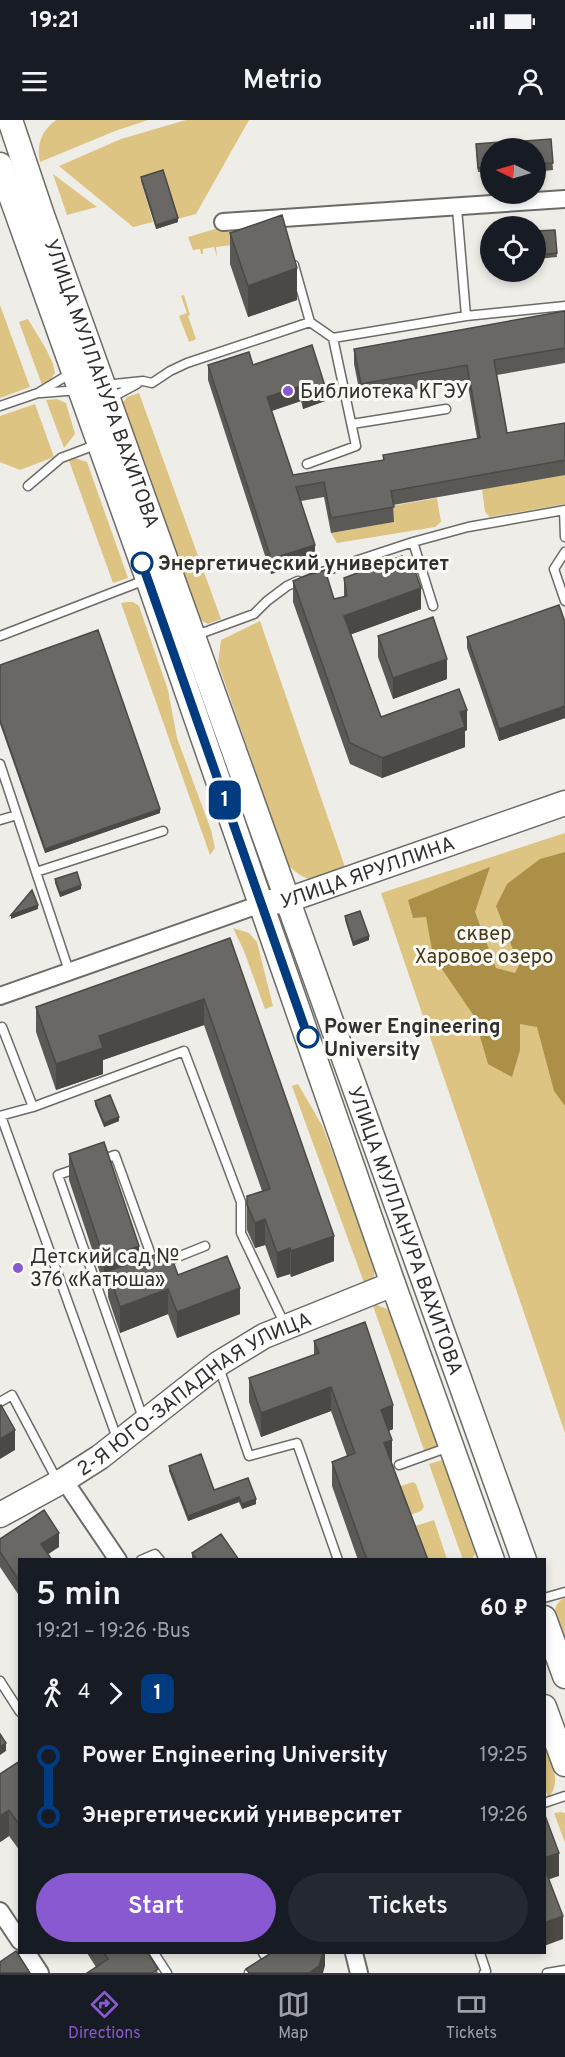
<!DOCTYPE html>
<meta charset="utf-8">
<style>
:root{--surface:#171b24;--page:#242831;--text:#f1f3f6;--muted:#9ea1a6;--line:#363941;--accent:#8959d2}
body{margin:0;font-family:Overpass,sans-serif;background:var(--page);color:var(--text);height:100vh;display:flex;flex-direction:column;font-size:22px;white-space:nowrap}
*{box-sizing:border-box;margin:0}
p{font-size:20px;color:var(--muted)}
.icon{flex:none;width:33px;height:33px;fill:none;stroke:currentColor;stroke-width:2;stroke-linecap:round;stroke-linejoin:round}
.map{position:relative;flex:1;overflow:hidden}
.details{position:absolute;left:18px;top:1438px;width:528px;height:396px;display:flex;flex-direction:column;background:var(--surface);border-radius:0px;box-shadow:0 3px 9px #0003}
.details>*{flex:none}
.badge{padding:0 12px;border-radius:9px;font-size:21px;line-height:39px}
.needle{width:39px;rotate:275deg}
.fabs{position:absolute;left:480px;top:18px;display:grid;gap:12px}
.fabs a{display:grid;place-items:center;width:66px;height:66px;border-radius:50%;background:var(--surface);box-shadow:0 3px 9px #0003;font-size:30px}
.map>.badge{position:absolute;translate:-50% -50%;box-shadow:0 0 0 3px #fff}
.legs{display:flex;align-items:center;gap:9px;height:66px;padding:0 18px;font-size:20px}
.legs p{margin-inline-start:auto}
.head{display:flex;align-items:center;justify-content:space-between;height:102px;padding:0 18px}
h1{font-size:33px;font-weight:600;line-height:45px}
.action{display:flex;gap:12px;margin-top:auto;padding:12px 18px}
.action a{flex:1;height:69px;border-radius:36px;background:var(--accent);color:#fff;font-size:24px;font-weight:600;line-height:69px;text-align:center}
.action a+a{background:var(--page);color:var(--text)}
ul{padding:0 18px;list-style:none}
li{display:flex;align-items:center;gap:21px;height:60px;font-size:22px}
li i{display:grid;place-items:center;width:9px;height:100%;margin:0 8px;background:currentColor}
li i::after{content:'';width:15px;height:15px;margin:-8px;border:4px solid;border-radius:50%;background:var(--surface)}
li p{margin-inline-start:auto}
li:first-child i{background:linear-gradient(#0000 50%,currentColor 0)}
li:last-child i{background:linear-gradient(currentColor 50%,#0000 0)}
.status{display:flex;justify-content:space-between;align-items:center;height:42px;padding:0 30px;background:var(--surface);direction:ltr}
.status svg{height:16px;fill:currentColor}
header{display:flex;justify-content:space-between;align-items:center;height:78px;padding:0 18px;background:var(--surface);font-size:27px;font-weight:600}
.dock{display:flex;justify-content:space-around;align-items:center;height:84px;border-top:2px solid var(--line);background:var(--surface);font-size:16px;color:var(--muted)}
.dock a{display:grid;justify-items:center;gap:3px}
.dock .selected{color:var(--accent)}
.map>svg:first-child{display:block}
</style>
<div class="status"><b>19:21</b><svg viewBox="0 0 49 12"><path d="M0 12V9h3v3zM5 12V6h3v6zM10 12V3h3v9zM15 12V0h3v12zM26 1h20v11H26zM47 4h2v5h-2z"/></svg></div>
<header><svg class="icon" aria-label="menu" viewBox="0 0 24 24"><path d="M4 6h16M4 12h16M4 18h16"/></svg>Metrio<svg class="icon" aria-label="person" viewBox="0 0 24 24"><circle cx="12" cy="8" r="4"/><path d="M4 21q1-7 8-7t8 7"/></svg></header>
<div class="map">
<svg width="565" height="1853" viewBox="0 0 565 1853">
<rect width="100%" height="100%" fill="#efede8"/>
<path fill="#dec483" d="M 56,0 L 148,0 L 115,11 L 40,42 C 36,25 42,10 56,0 Z
M 186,0 L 249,0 L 196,94 L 177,99 L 141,61 L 153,102 L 133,107 L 59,46 L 121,19 Z
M 53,54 L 97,87 L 67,95 Z
M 268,104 L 240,124 L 216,127 L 217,137 L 214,127 L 203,129 L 203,134 L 201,134 L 200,129 L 193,130 L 188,117 L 222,107 Z
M 184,175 L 190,195 L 188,196 L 196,219 L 189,222 L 179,196 L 187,193 L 181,176 Z
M 0,185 L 30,267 L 0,278 Z
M 28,199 L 46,229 L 53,244 L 55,253 L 49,262 L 42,265 L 19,202 Z
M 139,273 L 221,499 L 208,504 L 202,501 L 197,493 L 121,285 L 127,277 Z
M 57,279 L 66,283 L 75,314 L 64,328 L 46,280 Z
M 35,284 L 54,337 L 20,350 L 0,342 L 0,296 Z
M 72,337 L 87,342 L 128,458 L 113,463 L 68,338 Z
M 565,354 L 565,384 L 490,397 L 485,392 L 482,369 Z
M 437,378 L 441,402 L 435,407 L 337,423 L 331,413 L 393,402 L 391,386 Z
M 128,482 L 133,482 L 139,486 L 168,570 L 177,618 L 211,710 L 215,728 L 210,735 L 121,483 Z
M 260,501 L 346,750 C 318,759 312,768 288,745 L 218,543 L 221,520 Z
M 565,713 L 565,1313 L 381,773 Z
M 233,808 L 249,813 L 257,822 L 273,886 L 265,889 L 244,831 Z
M 298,964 L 323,1007 L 373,1141 C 376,1154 375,1159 366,1168 L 292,966 Z
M 372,1183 L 387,1189 L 392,1197 L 439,1329 L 425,1333 Z
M 442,1340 L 475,1429 L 475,1434 L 471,1440 L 463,1440 L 429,1344 Z
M 413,1362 L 416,1364 L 424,1387 L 421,1391 L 399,1399 L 389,1370 Z
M 434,1400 L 447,1439 L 413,1440 L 403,1410 Z
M 565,1478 L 565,1522 C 560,1509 546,1485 565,1478 Z
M 544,1625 C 551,1642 563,1661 548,1678 L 545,1667 Z
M 561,1692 L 565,1693 L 565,1723 L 554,1693 Z"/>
<path fill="#ac9047" d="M 565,732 L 565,986 L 554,971 L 537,907 L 520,904 L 520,930 L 512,957 L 488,944 L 474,896 L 433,836 L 426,797 L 413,798 L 408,780 L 490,747 L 475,792 L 496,848 L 515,853 L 519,845 L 496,786 L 507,764 L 540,739 Z"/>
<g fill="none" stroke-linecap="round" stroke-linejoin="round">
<defs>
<path id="lane" d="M 457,88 L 466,196
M 294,145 L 310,202
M 105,265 L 143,261 L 152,263 L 170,251 L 187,243 L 310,202 L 333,218 L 466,196 L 565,186
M 41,273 L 79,270
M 109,279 L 137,264
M 0,286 L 38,273 L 73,252
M 352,304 L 446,289
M 307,344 L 356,326 L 333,218
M 28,366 L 61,338 L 98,324
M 564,390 L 565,417
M 413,422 L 433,486
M 565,432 L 554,449 L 565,481
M 316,454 L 413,422 L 468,407 L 565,390
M 0,516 L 145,460
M 194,516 L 254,494 L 267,481 L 287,466 L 298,461
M 0,644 L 69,851
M 0,700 L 17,695
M 36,752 L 163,711
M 33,987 L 184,931 L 241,1082 L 241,1113 L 285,1205
M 0,996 L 33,987 L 2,907
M 1,996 L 118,1321
M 98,1041 L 115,1035 L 155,1146 L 205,1126
M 78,1048 L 58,1055 L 143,1298
M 219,1247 L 249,1336 L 297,1323 L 338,1440
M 0,1282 L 12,1275 L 57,1360
M 399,1345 L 449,1327
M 141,1440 L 155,1434 L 160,1440
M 544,1478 L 565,1472
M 0,1561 L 20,1592
M 544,1683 L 565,1676
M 154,1833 L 167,1853
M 480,1833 L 486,1851 L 484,1853
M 249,1853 L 268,1841 L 263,1833
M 547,1853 L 565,1850"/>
<path id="street" d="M 223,102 L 565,79
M 0,876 L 261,784
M 64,1360 L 118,1440
M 0,1791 L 20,1821
M 27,1833 L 40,1853
M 354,1833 L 359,1853"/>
<g id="secondary">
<path id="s1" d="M 10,0 L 42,95 L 524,1440"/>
<path d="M 0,45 L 148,459 L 393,1164 L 492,1440"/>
<path id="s2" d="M 272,782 L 288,780 L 565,683"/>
<path id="s3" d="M 0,1395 L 64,1360 L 100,1337 L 218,1244 L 264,1216 L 393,1164"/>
<path d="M 544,1498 L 565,1556"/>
<path d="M 544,1587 L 565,1644"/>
</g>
</defs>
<use href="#lane" stroke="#6c6b66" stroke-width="11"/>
<use href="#street" stroke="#6c6b66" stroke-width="20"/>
<use href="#secondary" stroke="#6c6b66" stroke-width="27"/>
<use href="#lane" stroke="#fff" stroke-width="8"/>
<use href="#street" stroke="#fff" stroke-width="16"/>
<use href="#secondary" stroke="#fff" stroke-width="24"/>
</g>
<path fill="#5b5956" d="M 551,19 L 553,50 L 536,52 L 536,28 L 526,28 L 526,21 Z
M 476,28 L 490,28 L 490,51 L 478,52 Z
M 141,57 L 178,102 L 156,109 L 141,61 Z
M 555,110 L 557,137 L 536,139 L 536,111 Z
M 230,113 L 297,180 L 248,197 L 230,144 Z
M 565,191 L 565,243 L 497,255 L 507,313 L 565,303 L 565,355 L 393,385 L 394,402 L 331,413 L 324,377 L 301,381 L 315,440 L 271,454 L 208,260 L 208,245 L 253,245 L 312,225 L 325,281 L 303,289 L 301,281 L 272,291 L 293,355 L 383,340 L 383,335 L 477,318 L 467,260 L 361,279 L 354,244 L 354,229 Z
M 312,454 L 334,479 L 344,477 L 344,458 L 421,489 L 351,514 L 381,597 L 467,610 L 465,611 L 465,627 L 382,658 L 350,644 L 293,482 L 293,461 Z
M 565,502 L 565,598 L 499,621 L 467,528 L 467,517 Z
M 378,516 L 447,559 L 393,579 L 378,537 Z
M 0,545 L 160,693 L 45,733 L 0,604 Z
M 55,759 L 81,769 L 60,777 L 55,763 Z
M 345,796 L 369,820 L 353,826 L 345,800 Z
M 230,818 L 334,1141 L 291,1157 L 290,1154 L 277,1158 L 265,1125 L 255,1128 L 247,1110 L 247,1076 L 262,1071 L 204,905 L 103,940 L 103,954 L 56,970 L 36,912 L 36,887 Z
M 95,981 L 119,1001 L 104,1007 L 95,985 Z
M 69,1034 L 139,1141 L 178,1155 L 240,1194 L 177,1218 L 168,1194 L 120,1213 L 108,1177 L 108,1163 L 104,1165 L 69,1060 Z
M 314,1221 L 393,1309 L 389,1311 L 392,1344 L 428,1440 L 358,1440 L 332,1366 L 332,1342 L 347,1336 L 331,1291 L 261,1317 L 249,1282 L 249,1258 L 314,1235 Z
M 169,1346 L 214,1370 L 256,1384 L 242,1389 L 239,1382 L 188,1401 L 169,1351 Z
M 0,1419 L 59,1427 L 20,1440 L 20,1477 L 0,1447 Z
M 192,1433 L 239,1440 L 192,1440 Z
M 20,1641 L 20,1731 L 9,1716 L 0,1722 Z
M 87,1833 L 148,1833 L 158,1853 L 96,1847 Z"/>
<path fill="#4a4946" d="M 178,98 L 178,102 L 156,109 L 156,105 Z
M 297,148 L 297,180 L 248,197 L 248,166 Z
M 301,266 L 301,281 L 267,292 L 267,277 Z
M 325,266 L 325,281 L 303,289 L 303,274 Z
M 315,425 L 315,440 L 271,454 L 271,439 Z
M 421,468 L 421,489 L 344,517 L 344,496 Z
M 447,539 L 447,559 L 393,579 L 393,558 Z
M 565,586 L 565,598 L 499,621 L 499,609 Z
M 467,590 L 467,610 L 465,611 L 465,627 L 382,658 L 382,638 L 460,592 Z
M 160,689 L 160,693 L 45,733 L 45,729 Z
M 81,765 L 81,769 L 60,777 L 60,773 Z
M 38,785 L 38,789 L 11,799 L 11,795 Z
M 369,816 L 369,820 L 353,826 L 353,822 Z
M 204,879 L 204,905 L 103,940 L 103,954 L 56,970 L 56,944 L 99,916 Z
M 119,997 L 119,1001 L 104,1007 L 104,1003 Z
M 265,1099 L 265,1125 L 255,1128 L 255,1103 Z
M 334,1116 L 334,1141 L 291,1157 L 291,1131 Z
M 139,1126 L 139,1152 L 108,1151 L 108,1163 L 104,1165 L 104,1139 Z
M 290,1128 L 290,1154 L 277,1158 L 277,1133 Z
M 240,1168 L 240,1194 L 177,1218 L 177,1192 Z
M 168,1169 L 168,1194 L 120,1213 L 120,1187 Z
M 331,1267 L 331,1291 L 261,1317 L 261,1293 Z
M 393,1285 L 393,1309 L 381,1314 L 381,1290 Z
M 15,1310 L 15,1330 L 0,1339 L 0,1319 Z
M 392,1320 L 392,1344 L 384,1323 Z
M 239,1377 L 239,1382 L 188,1401 L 188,1396 Z
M 256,1379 L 256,1384 L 242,1389 L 242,1384 Z
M 59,1413 L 59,1427 L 41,1439 L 41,1424 Z
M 6,1623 L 6,1631 L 0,1635 L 0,1627 Z
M 9,1690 L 9,1716 L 0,1722 L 0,1696 Z
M 559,1733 L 559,1756 L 544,1761 L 544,1738 Z
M 563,1796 L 563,1819 L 544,1826 L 544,1803 Z
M 323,1833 L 325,1833 L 325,1846 L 323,1853 L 309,1853 Z"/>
<path fill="#6a6864" stroke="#4a4946" stroke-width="1.5" d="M 551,19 L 553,43 L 536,44 L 536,28 L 527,28 L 526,21 Z
M 500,22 L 501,28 L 490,28 L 490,47 L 478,48 L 476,24 Z
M 163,50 L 178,98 L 156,105 L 141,57 Z
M 282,95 L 297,148 L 248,166 L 230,113 Z
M 555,110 L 557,133 L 536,135 L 536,111 Z
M 565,191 L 565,228 L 494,240 L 507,313 L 565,303 L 565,340 L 391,371 L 394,387 L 331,398 L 324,362 L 296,367 L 315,425 L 271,439 L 208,245 L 249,232 L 253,245 L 312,225 L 325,266 L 303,274 L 301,266 L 267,277 L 293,355 L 384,340 L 383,335 L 480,318 L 467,245 L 361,264 L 354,229 Z
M 402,436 L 408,451 L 414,448 L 421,468 L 344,496 L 381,597 L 459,569 L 467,590 L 460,592 L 465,607 L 382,638 L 350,623 L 293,461 L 312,453 L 312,454 L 325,450 L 334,479 L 347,476 L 344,458 Z
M 559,485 L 565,502 L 565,586 L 499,609 L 467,517 Z
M 433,497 L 447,539 L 393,558 L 378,516 Z
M 98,510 L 160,689 L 45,729 L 0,600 L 0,545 Z
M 77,752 L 81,765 L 60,773 L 55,759 Z
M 32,770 L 38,785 L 11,795 Z
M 360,791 L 369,816 L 353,822 L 345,796 Z
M 230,818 L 334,1116 L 291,1131 L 290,1128 L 277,1133 L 265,1099 L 255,1103 L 247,1085 L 247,1076 L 270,1069 L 204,879 L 99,916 L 103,928 L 56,944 L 36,887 Z
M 110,975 L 119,997 L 104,1003 L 95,981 Z
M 104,1022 L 139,1126 L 104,1139 L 69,1034 Z
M 169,1130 L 178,1155 L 227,1136 L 240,1168 L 177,1192 L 168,1169 L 120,1187 L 108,1151 Z
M 365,1202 L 393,1285 L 381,1290 L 392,1320 L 384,1323 L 428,1440 L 367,1440 L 332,1342 L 355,1333 L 331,1267 L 261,1293 L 249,1258 L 319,1233 L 314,1221 Z
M 1,1285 L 15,1310 L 0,1319 L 0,1286 Z
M 201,1334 L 214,1370 L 248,1358 L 256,1379 L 242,1384 L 239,1377 L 188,1396 L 169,1346 Z
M 44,1390 L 59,1413 L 41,1424 L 52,1440 L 20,1440 L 20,1462 L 0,1432 L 0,1419 Z
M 221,1414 L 239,1440 L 197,1440 L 192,1433 Z
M 0,1614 L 6,1623 L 0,1627 Z
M 20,1641 L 20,1706 L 9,1690 L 0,1696 L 0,1654 Z
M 544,1693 L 559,1733 L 544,1738 Z
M 544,1747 L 563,1796 L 544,1803 Z
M 16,1831 L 30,1853 L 0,1853 L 0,1842 Z
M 104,1833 L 148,1833 L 158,1849 L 152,1853 L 87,1853 L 108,1839 Z
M 271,1833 L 323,1833 L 319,1846 L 309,1853 L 249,1853 L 246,1849 Z"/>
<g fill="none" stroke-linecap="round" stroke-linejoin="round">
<defs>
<path id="line-1" d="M 142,443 L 308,917"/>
</defs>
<use href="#line-1" stroke="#fff" stroke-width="14"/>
<use href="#line-1" stroke="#003b80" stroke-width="9"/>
</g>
<g fill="#8959d2" stroke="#fcfaf5" stroke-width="2">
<circle cx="288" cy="271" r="6"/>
<circle cx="18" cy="1148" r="6"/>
</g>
<g fill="#fff" stroke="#003b80" stroke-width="3">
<circle cx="142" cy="443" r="10"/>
<circle cx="308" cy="917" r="10"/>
</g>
<g text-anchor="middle" stroke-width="6" stroke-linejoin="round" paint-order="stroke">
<g font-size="20" fill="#31302e" stroke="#fcfaf5">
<text dy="7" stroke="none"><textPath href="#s1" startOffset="279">УЛИЦА МУЛЛАНУРА ВАХИТОВА</textPath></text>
<text dy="7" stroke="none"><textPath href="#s2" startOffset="100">УЛИЦА ЯРУЛЛИНА</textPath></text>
<text dy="7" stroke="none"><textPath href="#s1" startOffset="1179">УЛИЦА МУЛЛАНУРА ВАХИТОВА</textPath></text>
<text dy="7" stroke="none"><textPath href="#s3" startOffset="230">2-Я ЮГО-ЗАПАДНАЯ УЛИЦА</textPath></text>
</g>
<g font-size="20" fill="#31302e" stroke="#fcfaf5" text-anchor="start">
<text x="300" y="278">Библиотека КГЭУ</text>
<text x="30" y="1143">Детский сад №<tspan x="30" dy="23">376 «Катюша»</tspan></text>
</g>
<g font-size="20" font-weight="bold" fill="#31302e" stroke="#fcfaf5" text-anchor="start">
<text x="158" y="450">Энергетический университет</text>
<text x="324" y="913">Power Engineering<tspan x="324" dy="23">University</tspan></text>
</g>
<g font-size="20" fill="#463a19" stroke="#fcfaf5">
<text x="484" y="820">сквер<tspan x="484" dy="23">Харовое озеро</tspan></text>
</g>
</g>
</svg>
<div class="fabs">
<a><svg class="needle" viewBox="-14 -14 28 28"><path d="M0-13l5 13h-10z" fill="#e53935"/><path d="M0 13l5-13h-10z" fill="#9ea1a6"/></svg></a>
<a><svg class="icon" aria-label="locate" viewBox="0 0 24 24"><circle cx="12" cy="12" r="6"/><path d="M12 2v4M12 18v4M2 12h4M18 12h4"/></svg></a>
</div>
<b class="badge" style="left:225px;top:680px;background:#003b80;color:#fff">1</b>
<section class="details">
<div class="head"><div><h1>5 min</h1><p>19:21 – 19:26 · Bus</p></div><b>60 ₽</b></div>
<div class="legs"><svg class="icon" aria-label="walk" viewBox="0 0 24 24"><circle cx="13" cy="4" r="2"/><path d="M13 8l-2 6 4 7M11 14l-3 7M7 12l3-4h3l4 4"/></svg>4<svg class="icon" aria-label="forward" viewBox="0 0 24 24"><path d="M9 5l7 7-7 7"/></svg><b class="badge" style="background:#003b80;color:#fff">1</b></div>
<ul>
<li><i style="color:#003b80"></i><b>Power Engineering University</b><p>19:25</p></li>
<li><i style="color:#003b80"></i><b>Энергетический университет</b><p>19:26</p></li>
</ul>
<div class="action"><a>Start</a><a>Tickets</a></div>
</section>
</div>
<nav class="dock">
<a class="selected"><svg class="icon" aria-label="directions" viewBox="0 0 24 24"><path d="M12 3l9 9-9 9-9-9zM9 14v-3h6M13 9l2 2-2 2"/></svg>Directions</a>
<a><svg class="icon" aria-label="map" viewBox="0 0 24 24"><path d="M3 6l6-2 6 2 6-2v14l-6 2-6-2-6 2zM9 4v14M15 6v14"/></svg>Map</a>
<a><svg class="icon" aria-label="tickets" viewBox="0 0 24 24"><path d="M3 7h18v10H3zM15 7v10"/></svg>Tickets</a>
</nav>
